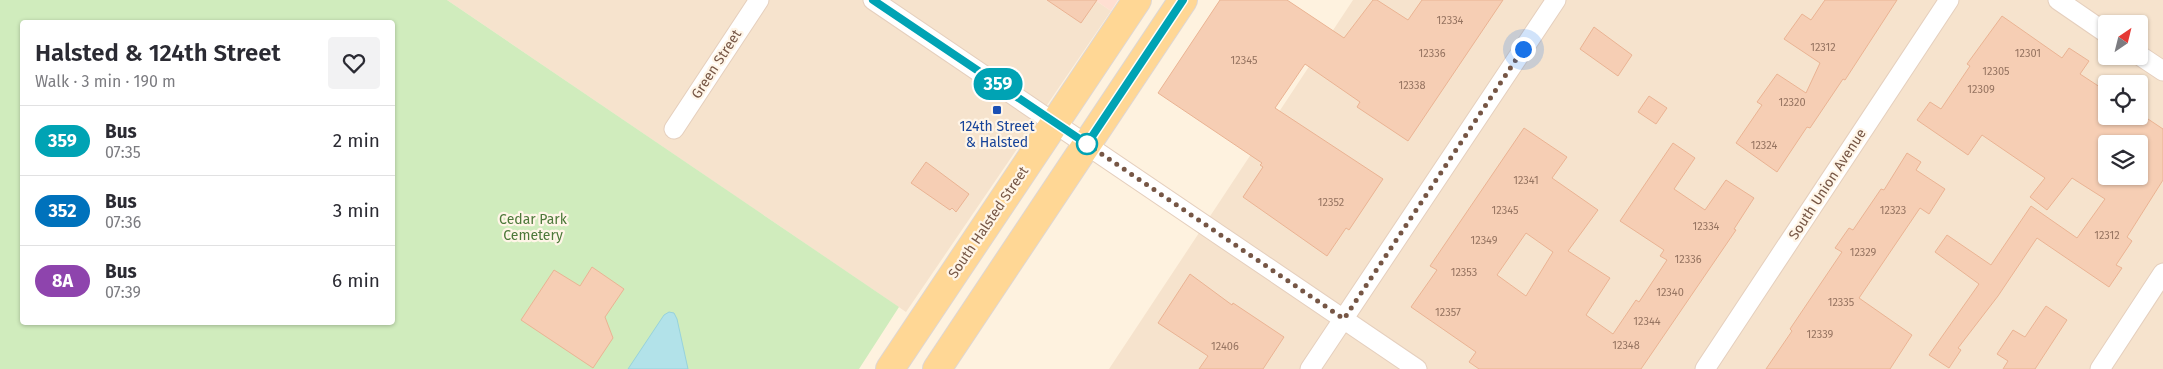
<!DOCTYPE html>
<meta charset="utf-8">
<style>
:root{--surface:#fff;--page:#f2f2f3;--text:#2b2b33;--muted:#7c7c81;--line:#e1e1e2}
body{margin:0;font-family:"Fira Sans",sans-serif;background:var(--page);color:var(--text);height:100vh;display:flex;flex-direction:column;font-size:19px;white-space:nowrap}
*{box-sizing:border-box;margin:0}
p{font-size:16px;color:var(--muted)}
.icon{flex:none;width:28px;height:28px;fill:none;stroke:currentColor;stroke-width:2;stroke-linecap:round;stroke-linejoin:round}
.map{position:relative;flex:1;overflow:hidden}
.drawer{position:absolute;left:20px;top:20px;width:375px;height:305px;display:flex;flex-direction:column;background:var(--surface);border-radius:5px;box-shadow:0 1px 4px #0004}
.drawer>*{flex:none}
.badge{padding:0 10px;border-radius:16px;font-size:18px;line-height:32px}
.needle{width:32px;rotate:35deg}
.controls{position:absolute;left:2098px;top:15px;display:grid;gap:10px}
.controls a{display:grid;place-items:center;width:50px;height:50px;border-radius:5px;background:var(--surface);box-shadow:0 1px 4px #0004;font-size:25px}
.you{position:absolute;width:25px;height:25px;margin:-12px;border:4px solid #fff;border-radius:50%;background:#1a73e8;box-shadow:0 0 0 8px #1a73e833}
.map>.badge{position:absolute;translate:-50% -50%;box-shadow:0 0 0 2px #fff}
.round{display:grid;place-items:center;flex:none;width:52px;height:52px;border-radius:5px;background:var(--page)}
.headline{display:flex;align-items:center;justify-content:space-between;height:85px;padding:0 15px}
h1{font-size:24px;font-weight:600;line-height:38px}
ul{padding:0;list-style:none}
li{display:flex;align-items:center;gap:15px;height:70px;padding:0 15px;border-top:1px solid var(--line)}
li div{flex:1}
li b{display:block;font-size:19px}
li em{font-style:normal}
li .badge{min-width:55px;font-weight:700;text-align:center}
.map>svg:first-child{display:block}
</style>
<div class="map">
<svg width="2163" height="369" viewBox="0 0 2163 369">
<rect width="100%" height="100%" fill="#fef2df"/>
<path fill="#f6e3cd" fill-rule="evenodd" d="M 447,0 L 1095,0 L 1111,11 L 906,312 Z
M 1353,0 L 2163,0 L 2163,369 L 1109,369 ZM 2106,24 L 2139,24 L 2139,56 L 2106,56 ZM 2106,84 L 2139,84 L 2139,116 L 2106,116 ZM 2106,144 L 2139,144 L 2139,176 L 2106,176 Z"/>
<path fill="#ffdfd2" d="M 1095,0 L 1118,0 L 1111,11 Z"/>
<path fill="#d0ecbd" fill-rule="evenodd" d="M 0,0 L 447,0 L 899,307 L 859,369 L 0,369 ZM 22,22 L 392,22 L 392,322 L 22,322 Z"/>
<path fill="#b2e2e9" stroke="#97d2dc" d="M 669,312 L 674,313 L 677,319 L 688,369 L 628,369 L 664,315 Z"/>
<path fill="#f6ceb4" stroke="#eab393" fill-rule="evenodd" d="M 1047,0 L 1097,0 L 1081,23 Z
M 1220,0 L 1287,0 L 1344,38 L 1373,0 L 1377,0 L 1408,20 L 1422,0 L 1503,0 L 1408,141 L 1357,107 L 1360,102 L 1305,64 L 1275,108 L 1383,179 L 1349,230 L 1346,228 L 1327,256 L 1243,197 L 1263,167 L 1260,165 L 1262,163 L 1158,93 Z
M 1825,0 L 1897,0 L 1845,80 L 1843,79 L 1810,128 L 1807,127 L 1777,172 L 1736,143 L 1762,105 L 1757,102 L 1777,74 L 1806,93 L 1820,63 L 1784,39 L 1802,14 L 1811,20 Z
M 2002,16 L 2062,58 L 2069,48 L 2089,61 L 2080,74 L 2106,91 L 2106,116 L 2139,116 L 2139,113 L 2163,129 L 2163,180 L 2127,237 L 2132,241 L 2116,265 L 2122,268 L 2109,287 L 2037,238 L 1998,296 L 1958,348 L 1961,350 L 1949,368 L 1929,355 L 1979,284 L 1935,252 L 1947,235 L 1991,265 L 2031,206 L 2077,238 L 2105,199 L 2072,178 L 2047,210 L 2030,197 L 2045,178 L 1982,135 L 1968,155 L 1917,120 L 1930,102 L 1941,109 L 1970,66 L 1967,64 ZM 2106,144 L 2139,144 L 2139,176 L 2106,176 Z
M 1594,27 L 1632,55 L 1618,76 L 1580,49 Z
M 1649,96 L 1667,108 L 1656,124 L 1638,112 Z
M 1524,128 L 1567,157 L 1552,178 L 1598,210 L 1568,251 L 1610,278 L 1586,315 L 1613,334 L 1636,300 L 1639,302 L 1667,260 L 1660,256 L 1664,250 L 1620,221 L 1673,143 L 1695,158 L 1674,189 L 1705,210 L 1726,180 L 1754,198 L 1734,229 L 1736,230 L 1641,369 L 1479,369 L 1469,362 L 1476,352 L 1411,307 L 1437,270 L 1430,266 ZM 1526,233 L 1553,252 L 1526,296 L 1497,275 Z
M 1907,153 L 1921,162 L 1916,170 L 1945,189 L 1929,214 L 1920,208 L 1859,298 L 1912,335 L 1890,369 L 1766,369 L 1792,331 L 1790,329 L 1842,252 L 1835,248 L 1849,228 L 1853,230 L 1881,189 L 1884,190 Z
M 926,162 L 969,194 L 956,212 L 952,208 L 950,210 L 911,183 Z
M 592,267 L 624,289 L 605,317 L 613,338 L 593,368 L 521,320 L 554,270 L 580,286 Z
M 1190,274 L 1232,305 L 1233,303 L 1284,337 L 1263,369 L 1199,369 L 1208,356 L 1158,323 Z
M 2046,306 L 2067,320 L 2035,369 L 2003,369 L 2008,361 L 1997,354 L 2013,330 L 2025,337 Z"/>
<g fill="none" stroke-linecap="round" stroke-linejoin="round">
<defs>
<path id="street" d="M 873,0 L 1417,369
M 2058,0 L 2106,33
M 2139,55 L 2163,71
M 674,129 L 759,0
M 1310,369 L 1556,0
M 1705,369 L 1949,0
M 2100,369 L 2163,273"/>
<path id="primary" d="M 890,369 L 1137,0
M 937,369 L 1183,0"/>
</defs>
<use href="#street" stroke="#e5cfbd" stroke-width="21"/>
<use href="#primary" stroke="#ded6d2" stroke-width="30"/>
<use href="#street" stroke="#fff" stroke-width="19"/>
<use href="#primary" stroke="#ffd795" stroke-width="28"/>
</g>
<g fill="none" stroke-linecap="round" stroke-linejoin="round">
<defs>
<path id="line" d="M 873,0 L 1087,144 L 1183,0"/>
</defs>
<use href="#line" stroke="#fff" stroke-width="11"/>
<use href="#line" stroke="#00a3b4" stroke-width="8"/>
<path stroke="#765645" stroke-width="5" stroke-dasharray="0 9" d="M 1087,144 L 1344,319 L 1523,49"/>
</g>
<rect fill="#1a4fb4" stroke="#fff5e7" stroke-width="2" x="992" y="105" width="10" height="10" rx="2.5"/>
<circle fill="#fff" stroke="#00a3b4" stroke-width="2.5" cx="1087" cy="144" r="10"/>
<g text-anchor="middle" stroke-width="4.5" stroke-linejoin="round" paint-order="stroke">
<g font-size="11" fill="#967461">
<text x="1450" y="24">12334</text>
<text x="1823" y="51">12312</text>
<text x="1432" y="57">12336</text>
<text x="2028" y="57">12301</text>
<text x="1244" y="64">12345</text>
<text x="1996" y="75">12305</text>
<text x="1412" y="89">12338</text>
<text x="1981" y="93">12309</text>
<text x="1792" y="106">12320</text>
<text x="1764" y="149">12324</text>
<text x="1526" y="184">12341</text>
<text x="1331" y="206">12352</text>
<text x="1505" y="214">12345</text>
<text x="1893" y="214">12323</text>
<text x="1706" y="230">12334</text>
<text x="2107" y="239">12312</text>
<text x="1484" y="244">12349</text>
<text x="1863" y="256">12329</text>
<text x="1688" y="263">12336</text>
<text x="1464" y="276">12353</text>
<text x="1670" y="296">12340</text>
<text x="1841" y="306">12335</text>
<text x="1448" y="316">12357</text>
<text x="1647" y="325">12344</text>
<text x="1820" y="338">12339</text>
<text x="1626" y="349">12348</text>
<text x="1225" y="350">12406</text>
</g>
<g font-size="14" fill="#765645" stroke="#fff5e7">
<text transform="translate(716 64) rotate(-57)" y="5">Green Street</text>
<text transform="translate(1827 184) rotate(-57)" y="5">South Union Avenue</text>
<text transform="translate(988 222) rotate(-56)" y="5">South Halsted Street</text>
</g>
<g font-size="14" fill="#164399" stroke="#fff5e7">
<text x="997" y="131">124th Street<tspan x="997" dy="16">&amp; Halsted</tspan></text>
</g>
<g font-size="14" fill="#4c7839" stroke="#fff5e7">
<text x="533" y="224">Cedar Park<tspan x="533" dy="16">Cemetery</tspan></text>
</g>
</g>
</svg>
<div class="controls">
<a><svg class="needle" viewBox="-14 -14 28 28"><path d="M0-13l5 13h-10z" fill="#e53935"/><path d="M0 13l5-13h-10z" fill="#7c7c81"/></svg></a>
<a><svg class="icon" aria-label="locate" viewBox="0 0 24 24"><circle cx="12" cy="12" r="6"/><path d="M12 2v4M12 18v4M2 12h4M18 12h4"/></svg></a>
<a><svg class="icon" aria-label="layers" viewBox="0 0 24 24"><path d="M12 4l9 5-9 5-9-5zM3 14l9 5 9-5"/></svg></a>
</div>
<div class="you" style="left:1523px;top:49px"></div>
<b class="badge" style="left:998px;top:84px;background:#00a3b4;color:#fff">359</b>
<section class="drawer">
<div class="headline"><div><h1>Halsted &amp; 124th Street</h1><p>Walk · 3 min · 190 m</p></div><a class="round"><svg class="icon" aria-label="heart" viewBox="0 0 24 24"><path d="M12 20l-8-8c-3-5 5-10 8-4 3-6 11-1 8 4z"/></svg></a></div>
<ul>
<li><span class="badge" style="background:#00a3b4;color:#fff">359</span><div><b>Bus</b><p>07:35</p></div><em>2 min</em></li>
<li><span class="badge" style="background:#0072bc;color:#fff">352</span><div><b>Bus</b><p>07:36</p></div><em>3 min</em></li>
<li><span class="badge" style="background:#8e44ad;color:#fff">8A</span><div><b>Bus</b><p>07:39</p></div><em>6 min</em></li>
</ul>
</section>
</div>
